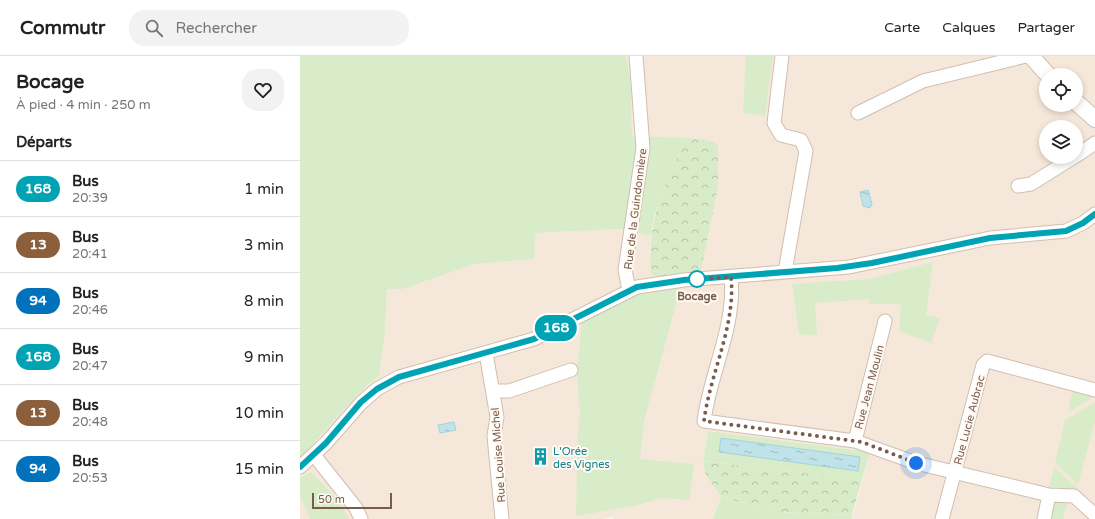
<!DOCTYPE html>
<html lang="fr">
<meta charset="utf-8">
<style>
:root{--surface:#fff;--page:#f2f2f2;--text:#222;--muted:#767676;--line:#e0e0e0}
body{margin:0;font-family:"Varela Round",sans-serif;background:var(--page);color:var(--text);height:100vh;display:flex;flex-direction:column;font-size:15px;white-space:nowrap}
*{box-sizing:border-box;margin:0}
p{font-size:13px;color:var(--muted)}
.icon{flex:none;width:22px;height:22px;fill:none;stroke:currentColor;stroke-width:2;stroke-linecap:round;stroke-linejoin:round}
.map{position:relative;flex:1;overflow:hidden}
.drawer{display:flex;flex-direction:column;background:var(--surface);width:300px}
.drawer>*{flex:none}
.badge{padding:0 8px;border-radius:13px;font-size:14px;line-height:26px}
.tools{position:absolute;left:739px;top:12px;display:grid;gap:8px}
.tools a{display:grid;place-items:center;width:44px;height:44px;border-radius:50%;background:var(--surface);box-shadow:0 2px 6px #0003;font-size:20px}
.scale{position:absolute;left:12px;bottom:10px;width:80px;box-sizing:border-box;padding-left:4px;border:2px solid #7a5c4d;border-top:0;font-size:11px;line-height:14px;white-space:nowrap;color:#7a5c4d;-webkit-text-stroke:3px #fffaf3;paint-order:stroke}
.you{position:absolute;width:20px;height:20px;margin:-10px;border:3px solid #fff;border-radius:50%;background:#1a73e8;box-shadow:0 0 0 6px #1a73e833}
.map>.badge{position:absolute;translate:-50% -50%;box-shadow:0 0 0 2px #fff}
h2{padding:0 16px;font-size:15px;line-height:36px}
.round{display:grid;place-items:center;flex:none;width:42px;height:42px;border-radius:16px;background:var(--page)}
.head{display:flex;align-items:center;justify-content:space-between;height:68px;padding:0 16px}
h1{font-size:19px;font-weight:800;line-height:30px}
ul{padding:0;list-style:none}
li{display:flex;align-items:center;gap:12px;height:56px;padding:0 16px;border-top:1px solid var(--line)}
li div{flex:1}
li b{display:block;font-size:15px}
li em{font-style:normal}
li .badge{min-width:44px;font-weight:700;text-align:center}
header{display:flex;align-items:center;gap:24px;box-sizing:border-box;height:56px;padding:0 20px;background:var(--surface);border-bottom:1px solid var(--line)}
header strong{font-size:19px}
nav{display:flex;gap:22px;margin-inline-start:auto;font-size:14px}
.search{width:280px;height:36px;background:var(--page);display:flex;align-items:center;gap:10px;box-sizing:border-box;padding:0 14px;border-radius:16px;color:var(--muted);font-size:15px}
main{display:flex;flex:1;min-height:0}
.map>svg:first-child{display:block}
</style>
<header>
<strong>Commutr</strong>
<div class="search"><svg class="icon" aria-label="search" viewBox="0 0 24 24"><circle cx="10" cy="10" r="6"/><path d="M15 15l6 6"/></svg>Rechercher</div>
<nav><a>Carte</a><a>Calques</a><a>Partager</a></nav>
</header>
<main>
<section class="drawer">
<div class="head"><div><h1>Bocage</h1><p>À pied · 4 min · 250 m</p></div><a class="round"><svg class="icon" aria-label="heart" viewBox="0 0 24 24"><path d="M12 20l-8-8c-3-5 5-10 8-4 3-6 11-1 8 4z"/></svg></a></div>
<h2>Départs</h2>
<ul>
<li><span class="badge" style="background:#00a3b4;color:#fff">168</span><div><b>Bus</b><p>20:39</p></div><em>1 min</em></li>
<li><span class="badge" style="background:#8b5e3c;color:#fff">13</span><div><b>Bus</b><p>20:41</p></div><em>3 min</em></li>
<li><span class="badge" style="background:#0072bc;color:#fff">94</span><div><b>Bus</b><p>20:46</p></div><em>8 min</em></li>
<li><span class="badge" style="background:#00a3b4;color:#fff">168</span><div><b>Bus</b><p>20:47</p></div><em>9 min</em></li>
<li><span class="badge" style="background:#8b5e3c;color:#fff">13</span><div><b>Bus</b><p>20:48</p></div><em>10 min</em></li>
<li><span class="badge" style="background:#0072bc;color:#fff">94</span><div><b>Bus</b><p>20:53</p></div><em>15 min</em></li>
</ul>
</section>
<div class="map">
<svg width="795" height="463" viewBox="0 0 795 463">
<defs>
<pattern id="forest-crowns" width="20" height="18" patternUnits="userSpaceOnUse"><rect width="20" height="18" fill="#d8ecc9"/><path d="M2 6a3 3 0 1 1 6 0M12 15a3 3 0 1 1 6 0" fill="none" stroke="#b4c2a5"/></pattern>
<pattern id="water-ripples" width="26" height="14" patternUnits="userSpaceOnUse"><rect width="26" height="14" fill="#bfe3e8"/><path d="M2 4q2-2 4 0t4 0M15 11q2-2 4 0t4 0" fill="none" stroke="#a0bbbe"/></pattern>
</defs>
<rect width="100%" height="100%" fill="#fdf6ec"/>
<path fill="#f5e8da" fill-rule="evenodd" d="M 326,0 L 795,0 L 795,463 L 552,463 L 570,396 L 408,375 L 403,405 L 405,417 L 421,441 L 413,463 L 314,463 L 312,461 L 303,463 L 0,463 L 0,402 L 16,387 L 52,343 L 79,320 L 85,277 L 87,233 L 103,233 L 175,208 L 234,203 L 236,177 L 320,173 L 351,180 L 349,199 L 403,83 L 332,80 L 331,27 ZM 746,19 L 776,19 L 776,49 L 746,49 ZM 746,71 L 776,71 L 776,101 L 746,101 Z"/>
<path fill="#d8ecc9" d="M 0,0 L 326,0 L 331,27 L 332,80 L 388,82 C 373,108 354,150 351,180 L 320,173 L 236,177 L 234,203 L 175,208 L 103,233 L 87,233 L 85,277 L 79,320 C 48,343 28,376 0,402 Z
M 446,0 L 473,0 L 465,60 L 443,57 Z
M 633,206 L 626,259 L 640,262 L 631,287 L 599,275 L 601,248 L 569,248 L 569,243 L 515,247 L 517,280 L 499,278 L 492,228 L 569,223 Z
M 381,230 L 344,365 L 340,403 L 394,408 L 389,444 L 361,442 L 334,450 L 276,460 L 278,376 L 280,357 L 277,318 L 282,264 L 335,237 Z
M 773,332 L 795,340 L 768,357 Z
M 795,347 L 795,365 L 778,429 L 755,407 L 765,364 Z
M 408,375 L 570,396 L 562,424 L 403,405 Z
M 754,411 L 778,433 L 749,431 Z
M 11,416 L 36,442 L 49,463 L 10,463 L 0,440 L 0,422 Z
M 421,441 L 477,456 L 552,459 L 552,463 L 413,463 Z
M 752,442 L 768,444 L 763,463 L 747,463 Z"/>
<path fill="url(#forest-crowns)" d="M 388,82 L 403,83 L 418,88 L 418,131 L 400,218 L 365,224 L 351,218 C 346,170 364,123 388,82 Z
M 403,405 L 562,424 L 552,459 L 477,456 L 421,441 L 405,417 Z"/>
<path fill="url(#water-ripples)" stroke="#a5d3da" d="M 568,134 L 572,148 L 570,152 L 563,150 L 560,136 Z
M 154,366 L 156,374 L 140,377 L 138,369 Z
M 421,382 L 560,401 L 558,415 L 419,396 Z"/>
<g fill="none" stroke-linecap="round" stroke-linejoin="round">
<defs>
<path id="minor" d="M 482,0 L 474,67 L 481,79 L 501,84 L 506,95 L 485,216
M 558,57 L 623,25 L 726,0
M 776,100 L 795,87
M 718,130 L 731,128 L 774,101
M 431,221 C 436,270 410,317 404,365 L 555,385 L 585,265
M 329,234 L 325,214 L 343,92 L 336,0
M 186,297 L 197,361 L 194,380 L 202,463
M 193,335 L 209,335 L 271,314
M 555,385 L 616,407 L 749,439 L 774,440 L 795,459
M 14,399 L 56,452 L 61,463
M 0,411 L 26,387 L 61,347 L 77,333 L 99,321 L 234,283 L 337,231 L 384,224 L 549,211 L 690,182 L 766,175 L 783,167 L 795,158
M 642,463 L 683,309 L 687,305 L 795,334
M 744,463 L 749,439"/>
<path id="tertiary" d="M 731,0 L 748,19
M 776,46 L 795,63"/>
</defs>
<use href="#minor" stroke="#d1beb0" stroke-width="15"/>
<use href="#tertiary" stroke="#d1beb0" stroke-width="18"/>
<use href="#minor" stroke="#fff" stroke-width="13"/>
<use href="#tertiary" stroke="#fff" stroke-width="16"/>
</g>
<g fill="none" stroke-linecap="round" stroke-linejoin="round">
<defs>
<path id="line" d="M 0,411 L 26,387 L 61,346 L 77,333 L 99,321 L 234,283 L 337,231 L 384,224 L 537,212 L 572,207 L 690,182 L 766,175 L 783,167 L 795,158"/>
</defs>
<use href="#line" stroke="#fff" stroke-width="9"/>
<use href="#line" stroke="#00a3b4" stroke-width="6"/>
<path stroke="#7a5c4d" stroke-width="4" stroke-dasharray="0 7.2" d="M 397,223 L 431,221 C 436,270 410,317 404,365 L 562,386 L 616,407"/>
</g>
<defs>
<symbol id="building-bare" viewBox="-9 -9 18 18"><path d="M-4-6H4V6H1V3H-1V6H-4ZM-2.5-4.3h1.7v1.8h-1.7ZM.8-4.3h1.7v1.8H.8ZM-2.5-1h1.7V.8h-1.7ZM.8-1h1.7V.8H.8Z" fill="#0f9aa8" stroke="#fffaf3" stroke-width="2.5" paint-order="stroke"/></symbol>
</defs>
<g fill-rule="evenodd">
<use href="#building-bare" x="228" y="388" width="25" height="25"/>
</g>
<circle fill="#fff" stroke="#00a3b4" stroke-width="2" cx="397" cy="223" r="8"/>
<g text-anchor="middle" stroke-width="4" stroke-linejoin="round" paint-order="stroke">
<g font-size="11" fill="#7a5c4d" stroke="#fffaf3">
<text transform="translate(335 153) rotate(-83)" y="4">Rue de la Guindonnière</text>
<text transform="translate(569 331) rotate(-75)" y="4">Rue Jean Moulin</text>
<text transform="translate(669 364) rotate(-75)" y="4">Rue Lucie Aubrac</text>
<text transform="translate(198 399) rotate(-94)" y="4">Rue Louise Michel</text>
</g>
<g font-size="11" font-weight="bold" fill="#7a5c4d" stroke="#fffaf3">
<text x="397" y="244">Bocage</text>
</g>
<g font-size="11" fill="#0d838f" stroke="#fffaf3" text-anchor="start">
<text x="253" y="399">L'Orée<tspan x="253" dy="13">des Vignes</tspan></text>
</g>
</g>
</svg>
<div class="tools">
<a><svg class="icon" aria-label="locate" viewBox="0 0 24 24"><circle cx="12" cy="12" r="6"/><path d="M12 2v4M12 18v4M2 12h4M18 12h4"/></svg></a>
<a><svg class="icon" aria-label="layers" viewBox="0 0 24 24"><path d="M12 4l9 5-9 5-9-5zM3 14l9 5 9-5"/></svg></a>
</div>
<div class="scale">50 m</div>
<div class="you" style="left:616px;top:407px"></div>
<b class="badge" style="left:256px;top:272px;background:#00a3b4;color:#fff">168</b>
</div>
</main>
